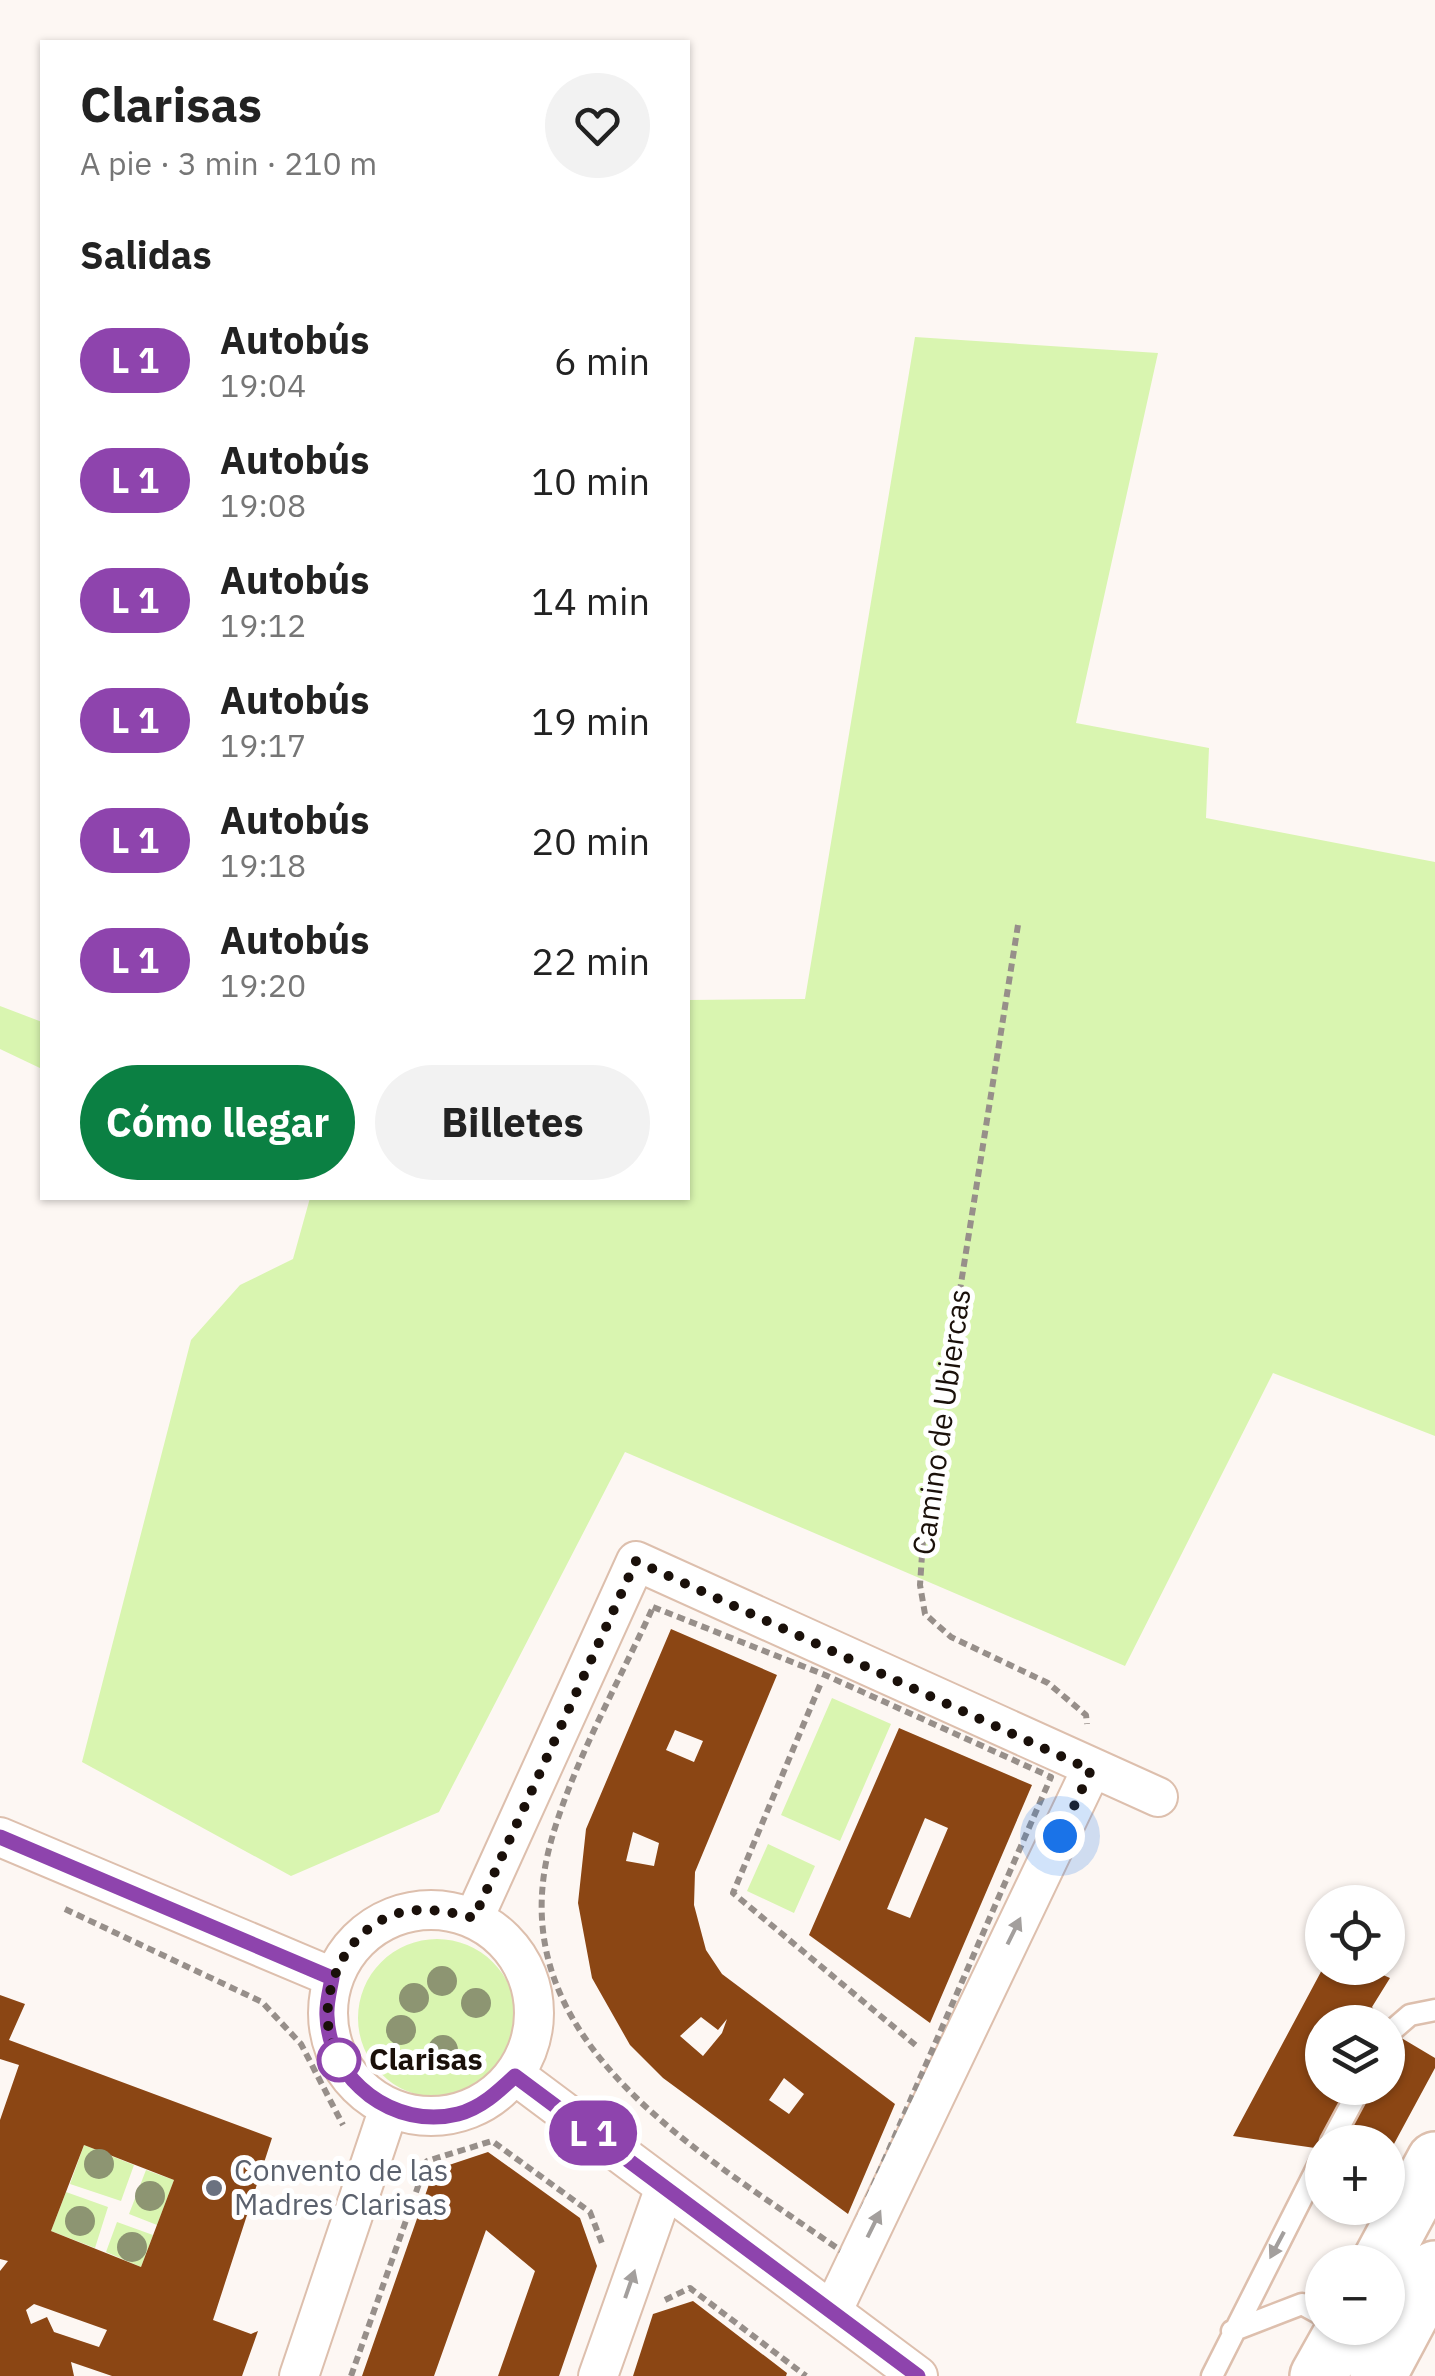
<!DOCTYPE html>
<html lang="es">
<meta charset="utf-8">
<style>
:root{--surface:#fff;--page:#f2f2f2;--text:#222;--muted:#767676;--accent:#0b8043}
body{margin:0;font-family:"IBM Plex Sans",sans-serif;background:var(--page);color:var(--text);height:100vh;display:flex;flex-direction:column;font-size:38px;white-space:nowrap}
*{box-sizing:border-box;margin:0}
p{font-size:32px;color:var(--muted)}
.icon{flex:none;width:55px;height:55px;fill:none;stroke:currentColor;stroke-width:2;stroke-linecap:round;stroke-linejoin:round}
.map{position:relative;flex:1;overflow:hidden}
.panel{position:absolute;left:40px;top:40px;width:650px;height:1160px;display:flex;flex-direction:column;background:var(--surface);border-radius:0px;box-shadow:0 2px 8px #0004}
.panel>*{flex:none}
.badge{padding:0 20px;border-radius:32px;font-size:35px;line-height:65px}
.buttons{position:absolute;left:1305px;top:1885px;display:grid;gap:20px}
.buttons a{display:grid;place-items:center;width:100px;height:100px;border-radius:50%;background:var(--surface);box-shadow:0 2px 8px #0004;font-size:50px}
.you{position:absolute;width:50px;height:50px;margin:-25px;border:8px solid #fff;border-radius:50%;background:#1a73e8;box-shadow:0 0 0 15px #1a73e833}
.map>.badge{position:absolute;translate:-50% -50%;box-shadow:0 0 0 5px #fff}
h2{padding:0 40px;font-size:38px;line-height:90px}
.round{display:grid;place-items:center;flex:none;width:105px;height:105px;border-radius:52px;background:var(--page)}
.headline{display:flex;align-items:center;justify-content:space-between;height:170px;padding:0 40px}
h1{font-size:48px;font-weight:800;line-height:75px}
.cta{display:flex;gap:20px;margin-top:auto;padding:20px 40px}
.cta a{flex:1;height:115px;border-radius:60px;background:var(--accent);color:#fff;font-size:40px;font-weight:800;line-height:115px;text-align:center}
.cta a+a{background:var(--page);color:var(--text)}
ul{padding:0;list-style:none}
li{display:flex;align-items:center;gap:30px;height:120px;padding:0 40px}
li div{flex:1}
li b{display:block;font-size:38px}
li em{font-style:normal}
li .badge{min-width:110px;font-weight:700;text-align:center}
.map>svg:first-child{display:block}
</style>
<div class="map">
<svg width="1435" height="2376" viewBox="0 0 1435 2376">
<rect width="100%" height="100%" fill="#fdf7f3"/>
<path fill="#d9f5b0" d="M 915,337 L 1158,353 L 1076,723 L 1209,748 L 1206,818 L 1435,862 L 1435,1436 L 1273,1373 L 1125,1666 L 625,1452 L 439,1812 L 291,1876 L 82,1762 L 191,1340 L 240,1285 L 293,1259 L 310,1198 L 688,1198 L 688,1000 L 805,999 Z
M 0,1006 L 42,1022 L 42,1069 L 0,1049 Z
M 832,1698 L 891,1724 L 840,1841 L 781,1815 Z
M 768,1844 L 815,1866 L 794,1913 L 747,1891 Z
M358 2018a79 79 0 1 1 158 0a79 79 0 1 1-158 0Z
M 84,2145 L 134,2165 L 121,2201 L 70,2184 Z
M 146,2170 L 174,2180 L 157,2225 L 129,2214 Z
M 66,2192 L 108,2207 L 95,2248 L 51,2231 Z
M 117,2222 L 153,2235 L 141,2267 L 106,2252 Z"/>
<path fill="#8b4614" fill-rule="evenodd" d="M 671,1629 L 777,1675 L 695,1872 L 694,1905 L 706,1950 L 722,1974 L 895,2104 L 848,2214 L 663,2078 L 630,2045 L 592,1978 L 578,1903 L 586,1829 ZM 675,1730 L 703,1741 L 694,1762 L 666,1750 ZM 633,1832 L 659,1843 L 654,1866 L 626,1861 ZM 701,2017 L 718,2030 L 727,2019 L 722,2033 L 703,2056 L 680,2036 ZM 784,2078 L 804,2094 L 789,2114 L 769,2100 Z
M 899,1728 L 1032,1785 L 930,2023 L 809,1935 ZM 925,1818 L 948,1828 L 910,1918 L 887,1909 Z
M 1323,1968 L 1367,1968 L 1390,1978 L 1372,2007 L 1383,2022 L 1322,2022 L 1322,2088 L 1388,2088 L 1388,2030 L 1435,2058 L 1435,2068 L 1388,2155 L 1388,2142 L 1322,2142 L 1322,2149 L 1233,2136 Z
M 0,1995 L 25,2004 L 9,2040 L 272,2138 L 213,2320 L 251,2334 L 258,2331 L 242,2376 L 112,2376 L 71,2362 L 74,2376 L 0,2376 L 0,2271 L 8,2261 L 0,2259 L 0,2120 L 19,2065 L 0,2059 ZM 84,2145 L 174,2180 L 141,2267 L 51,2231 ZM 34,2304 L 107,2330 L 99,2347 L 54,2332 L 47,2317 L 31,2324 L 26,2310 Z
M 488,2152 L 580,2218 L 597,2266 L 559,2376 L 498,2376 L 535,2271 L 486,2230 L 434,2376 L 362,2376 L 434,2170 Z
M 693,2301 L 787,2373 L 786,2376 L 633,2376 L 653,2314 Z"/>
<g fill="none" stroke-linecap="round" stroke-linejoin="round">
<defs>
<path id="service" d="M 1388,2034 L 1410,2015 L 1435,2010
M 1331,2142 L 1360,2088
M 1232,2331 L 1302,2304 L 1322,2315
M 1212,2376 L 1322,2158"/>
<path id="minor" d="M 0,1837 L 332,1977
M328 2013a103 103 0 1 1 206 0a103 103 0 1 1-206 0Z
M 474,1918 L 636,1561 L 1158,1797
M 515,2075 L 918,2376
M 832,2312 L 1091,1770
M 299,2376 L 389,2108
M 598,2376 L 665,2187"/>
<path id="secondary" d="M 1380,2262 L 1435,2160
M 1318,2376 L 1345,2328
M 1378,2376 L 1435,2269"/>
</defs>
<use href="#service" stroke="#ddbfad" stroke-width="25"/>
<use href="#minor" stroke="#ddbfad" stroke-width="42"/>
<use href="#secondary" stroke="#ddbfad" stroke-width="60"/>
<path stroke="#978f8a" stroke-width="6" stroke-dasharray="8 5" stroke-linecap="butt" d="M 1018,925 L 925,1510 L 920,1585 L 925,1614 L 951,1637 L 1048,1683 L 1086,1715 L 1087,1724
M 653,1607 L 825,1675 L 1051,1777 L 844,2253 C 708,2156 497,2045 550,1845 C 571,1766 619,1682 653,1607 Z
M 820,1685 L 733,1893 L 919,2048
M 65,1909 L 262,2002 L 301,2044 L 343,2125
M 665,2300 L 690,2288 L 806,2376
M 351,2376 L 427,2161 L 492,2141 L 590,2212 L 603,2246"/>
<use href="#service" stroke="#fff" stroke-width="20"/>
<use href="#minor" stroke="#fff" stroke-width="38"/>
<use href="#secondary" stroke="#fff" stroke-width="55"/>
</g>
<g fill="#8d9572">
<circle cx="442" cy="1981" r="15"/>
<circle cx="414" cy="1998" r="15"/>
<circle cx="476" cy="2003" r="15"/>
<circle cx="401" cy="2030" r="15"/>
<circle cx="443" cy="2050" r="15"/>
<circle cx="99" cy="2164" r="15"/>
<circle cx="150" cy="2196" r="15"/>
<circle cx="80" cy="2221" r="15"/>
<circle cx="132" cy="2247" r="15"/>
</g>
<defs><path id="oneway-solid" d="M-6-.8H1V-3.2L6.5 0L1 3.2V.8H-6Z" transform="scale(2.5)"/></defs>
<g fill="#a39f9d">
<use href="#oneway-solid" transform="translate(1014 1931) rotate(-64)"/>
<use href="#oneway-solid" transform="translate(874 2224) rotate(-64)"/>
<use href="#oneway-solid" transform="translate(1277 2245) rotate(118)"/>
<use href="#oneway-solid" transform="translate(630 2284) rotate(-71)"/>
</g>
<g fill="none" stroke-linecap="round" stroke-linejoin="round">
<defs>
<path id="line" d="M 0,1837 L 332,1978 C 330,1990 326,2004 327,2016 C 329,2081 395,2130 458,2114 C 481,2108 498,2092 515,2076 L 918,2376"/>
</defs>
<use href="#line" stroke="#fff" stroke-width="22"/>
<use href="#line" stroke="#8e44ad" stroke-width="15"/>
<path stroke="#1a100a" stroke-width="10" stroke-dasharray="0 18" d="M 339,2060 C 311,2010 337,1938 390,1916 C 418,1905 446,1911 474,1918 L 636,1561 L 1091,1770 L 1060,1836"/>
</g>
<circle fill="#fff" stroke="#8e44ad" stroke-width="5" cx="339" cy="2060" r="20"/>
<circle fill="#6b7280" stroke="#fff" stroke-width="4" cx="214" cy="2188" r="10"/>
<g text-anchor="middle" stroke-width="10" stroke-linejoin="round" paint-order="stroke">
<g font-size="30" fill="#1a100a" stroke="#fff">
<text transform="translate(942 1422) rotate(-82)" y="10">Camino de Ubiercas</text>
</g>
<g font-size="30" font-weight="bold" fill="#1a100a" stroke="#fff" text-anchor="start">
<text x="369" y="2070">Clarisas</text>
</g>
<g font-size="30" fill="#5b616d" stroke="#fff" text-anchor="start">
<text x="234" y="2181">Convento de las<tspan x="234" dy="34">Madres Clarisas</tspan></text>
</g>
</g>
</svg>
<div class="buttons">
<a><svg class="icon" aria-label="locate" viewBox="0 0 24 24"><circle cx="12" cy="12" r="6"/><path d="M12 2v4M12 18v4M2 12h4M18 12h4"/></svg></a>
<a><svg class="icon" aria-label="layers" viewBox="0 0 24 24"><path d="M12 4l9 5-9 5-9-5zM3 14l9 5 9-5"/></svg></a>
<a>+</a>
<a>−</a>
</div>
<div class="you" style="left:1060px;top:1836px"></div>
<b class="badge" style="left:593px;top:2133px;background:#8e44ad;color:#fff">L 1</b>
<section class="panel">
<div class="headline"><div><h1>Clarisas</h1><p>A pie · 3 min · 210 m</p></div><a class="round"><svg class="icon" aria-label="heart" viewBox="0 0 24 24"><path d="M12 20l-8-8c-3-5 5-10 8-4 3-6 11-1 8 4z"/></svg></a></div>
<h2>Salidas</h2>
<ul>
<li><span class="badge" style="background:#8e44ad;color:#fff">L 1</span><div><b>Autobús</b><p>19:04</p></div><em>6 min</em></li>
<li><span class="badge" style="background:#8e44ad;color:#fff">L 1</span><div><b>Autobús</b><p>19:08</p></div><em>10 min</em></li>
<li><span class="badge" style="background:#8e44ad;color:#fff">L 1</span><div><b>Autobús</b><p>19:12</p></div><em>14 min</em></li>
<li><span class="badge" style="background:#8e44ad;color:#fff">L 1</span><div><b>Autobús</b><p>19:17</p></div><em>19 min</em></li>
<li><span class="badge" style="background:#8e44ad;color:#fff">L 1</span><div><b>Autobús</b><p>19:18</p></div><em>20 min</em></li>
<li><span class="badge" style="background:#8e44ad;color:#fff">L 1</span><div><b>Autobús</b><p>19:20</p></div><em>22 min</em></li>
</ul>
<div class="cta"><a>Cómo llegar</a><a>Billetes</a></div>
</section>
</div>
